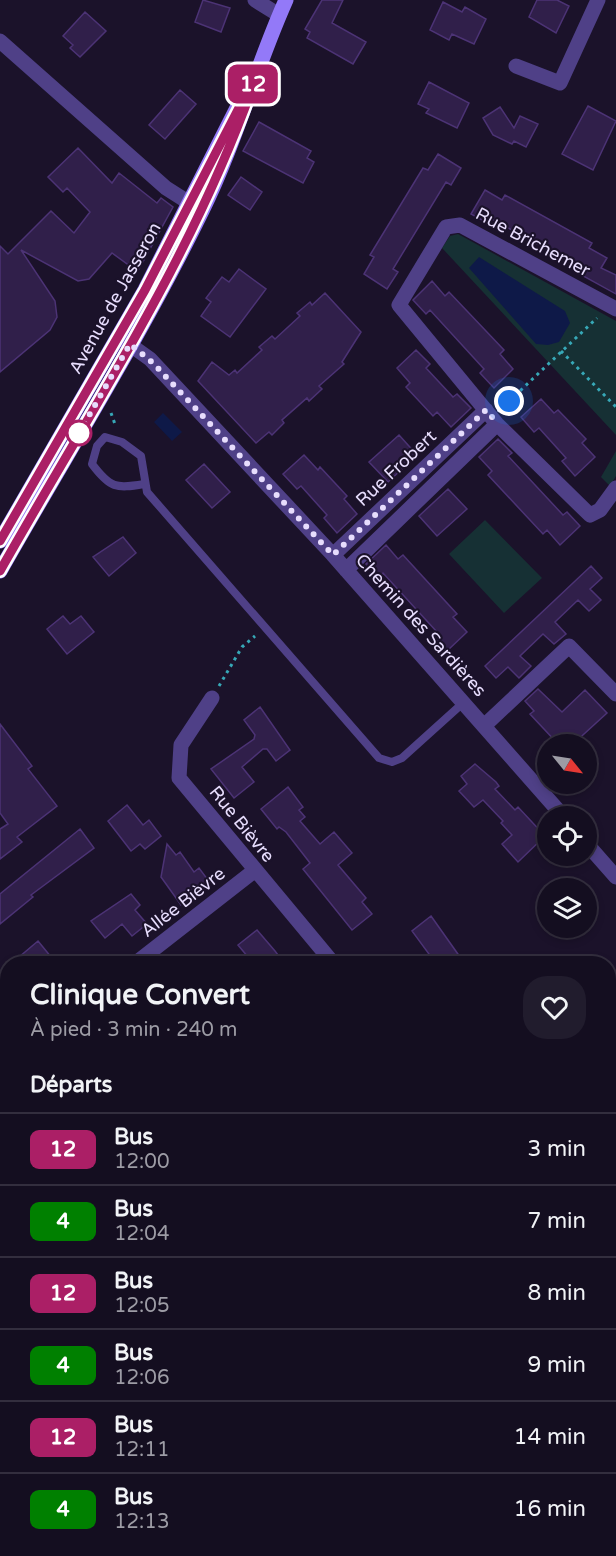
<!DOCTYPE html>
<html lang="fr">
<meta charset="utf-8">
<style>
:root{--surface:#140e20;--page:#211c2d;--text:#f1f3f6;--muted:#9d9ca5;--line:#332e3e}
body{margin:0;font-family:"Varela Round",sans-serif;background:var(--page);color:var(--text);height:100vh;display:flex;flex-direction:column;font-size:22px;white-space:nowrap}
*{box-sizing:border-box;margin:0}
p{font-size:20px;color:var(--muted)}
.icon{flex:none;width:33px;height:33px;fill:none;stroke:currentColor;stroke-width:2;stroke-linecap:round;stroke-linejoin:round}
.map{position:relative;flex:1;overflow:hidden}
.side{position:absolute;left:0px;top:956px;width:616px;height:602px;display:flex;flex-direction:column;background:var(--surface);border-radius:24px 24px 0 0;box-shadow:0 3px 9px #0003,0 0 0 2px var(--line)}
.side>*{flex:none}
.badge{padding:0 12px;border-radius:9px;font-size:21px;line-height:39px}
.needle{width:39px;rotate:120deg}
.fabs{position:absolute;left:537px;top:734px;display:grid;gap:12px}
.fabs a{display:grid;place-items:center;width:60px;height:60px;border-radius:50%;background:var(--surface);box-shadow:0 3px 9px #0003,0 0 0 2px var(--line);font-size:30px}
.you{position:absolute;width:30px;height:30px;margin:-15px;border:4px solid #fff;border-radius:50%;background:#1a73e8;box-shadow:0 0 0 9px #1a73e833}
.map>.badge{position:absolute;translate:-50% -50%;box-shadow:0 0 0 3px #fff}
h2{padding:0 30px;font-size:22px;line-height:54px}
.round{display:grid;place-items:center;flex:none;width:63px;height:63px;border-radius:24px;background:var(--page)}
.head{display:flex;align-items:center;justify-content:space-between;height:102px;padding:0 30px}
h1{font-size:28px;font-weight:800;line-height:45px}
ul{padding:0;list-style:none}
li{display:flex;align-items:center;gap:18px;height:72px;padding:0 30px;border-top:2px solid var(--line)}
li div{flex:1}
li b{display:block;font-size:22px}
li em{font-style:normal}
li .badge{min-width:66px;font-weight:700;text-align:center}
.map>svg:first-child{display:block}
</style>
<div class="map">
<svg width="616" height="1556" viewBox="0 0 616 1556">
<rect width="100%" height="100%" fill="#1b122a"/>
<path fill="#163034" d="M 458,234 L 616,321 L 616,435 L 442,248 L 450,236 Z
M 616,451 L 616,476 L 610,486 L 601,477 Z
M 485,520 L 542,578 L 504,613 L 449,554 Z
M 0,1419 L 7,1430 L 8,1550 L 89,1550 L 94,1556 L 0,1556 Z
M 616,1507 L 616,1556 L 601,1556 L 603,1550 L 609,1550 L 609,1530 L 613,1517 L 609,1523 L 609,1513 L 614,1515 Z
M 376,1550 L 594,1550 L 591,1556 L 388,1556 Z"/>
<path fill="#0e1948" d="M 479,257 L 565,311 L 570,323 L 559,342 L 548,345 L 536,344 L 469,268 Z
M 163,413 L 182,432 L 172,441 L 154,422 Z"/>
<path fill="#301f4a" stroke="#4c3375" stroke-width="1.5" d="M 203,0 L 230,8 L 221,32 L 195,22 Z
M 322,0 L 343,0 L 332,23 L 366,42 L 353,64 L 307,38 L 310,32 L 305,29 Z
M 537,0 L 557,0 L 569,6 L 556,33 L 529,17 Z
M 443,2 L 462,12 L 465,7 L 486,19 L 474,44 L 452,34 L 449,40 L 430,30 Z
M 85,12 L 106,31 L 80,57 L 70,48 L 73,45 L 63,36 Z
M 429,82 L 469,103 L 457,128 L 426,113 L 429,109 L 418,104 Z
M 180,90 L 196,104 L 165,139 L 149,125 Z
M 588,106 L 616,121 L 593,170 L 562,154 Z
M 500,107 L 514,128 L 520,116 L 538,124 L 526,147 L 514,141 L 512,144 L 493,135 L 483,118 Z
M 259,122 L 311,151 L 307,158 L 314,162 L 303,183 L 243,151 Z
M 78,148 L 112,183 L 119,173 L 157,203 L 161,198 L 173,207 L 139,269 L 136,266 L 134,269 L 112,253 L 89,279 L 78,281 L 21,250 L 55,301 L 57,317 L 50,330 L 0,372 L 0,246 L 8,254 L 51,211 L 74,233 L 90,212 L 67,188 L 63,192 L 48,177 Z
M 438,154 L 461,168 L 451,185 L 446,182 L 393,269 L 398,272 L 387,289 L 364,274 L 374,257 L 370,255 L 423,168 L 428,170 Z
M 241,177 L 262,192 L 250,210 L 228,195 Z
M 485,190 L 502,200 L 505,195 L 592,243 L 589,248 L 607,258 L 601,268 L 616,275 L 616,294 L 576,272 L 579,267 L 492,219 L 489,224 L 471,214 Z
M 239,269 L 266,289 L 230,337 L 201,316 L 211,302 L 206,298 L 222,277 L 229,282 Z
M 432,281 L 445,296 L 449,292 L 504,350 L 500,354 L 513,369 L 494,388 L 480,373 L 484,369 L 430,310 L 426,314 L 413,300 Z
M 325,293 L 361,332 L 342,362 L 344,364 L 319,386 L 322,389 L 309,401 L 307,398 L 282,420 L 284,423 L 272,435 L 269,432 L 256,443 L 198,381 L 212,362 L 229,375 L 235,370 L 237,373 L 262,350 L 259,347 L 272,336 L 275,339 L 300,316 L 297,313 L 310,302 L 312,305 Z
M 416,350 L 430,364 L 426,368 L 453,397 L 457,394 L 471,408 L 451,427 L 437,412 L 433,416 L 406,387 L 410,383 L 397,368 Z
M 541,399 L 554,413 L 558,410 L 586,439 L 582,443 L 595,457 L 575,476 L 562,461 L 566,458 L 539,428 L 534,432 L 521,417 Z
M 399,435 L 417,455 L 388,482 L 369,462 Z
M 498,439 L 512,453 L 508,456 L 563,515 L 567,512 L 580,526 L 560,545 L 547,530 L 543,534 L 488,475 L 492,471 L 479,457 Z
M 304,455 L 318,470 L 320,467 L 347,496 L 344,499 L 357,514 L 337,533 L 324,518 L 327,515 L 301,486 L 297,489 L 283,474 Z
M 204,464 L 230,492 L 212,508 L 186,480 Z
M 448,489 L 467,509 L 437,536 L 419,516 Z
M 123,537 L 136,553 L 109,576 L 93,557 Z
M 386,545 L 398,559 L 403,555 L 457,614 L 453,617 L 467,632 L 447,651 L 433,636 L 437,632 L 383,573 L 379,577 L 366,564 Z
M 591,566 L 602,578 L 590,589 L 601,600 L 589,611 L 578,600 L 555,622 L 566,634 L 554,644 L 543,634 L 520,656 L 531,666 L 519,678 L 508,667 L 496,678 L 485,666 Z
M 63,616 L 70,624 L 81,616 L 94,632 L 67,654 L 47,629 Z
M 538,689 L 562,712 L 585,690 L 607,713 L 573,744 L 558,744 L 530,714 L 534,711 L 525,701 Z
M 260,707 L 290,750 L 276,761 L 267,749 L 263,749 L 242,767 L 254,782 L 234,798 L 211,769 L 254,739 L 255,735 L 244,720 Z
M 0,724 L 32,766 L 28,769 L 57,806 L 17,837 L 22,842 L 0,859 L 0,829 L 8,824 L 0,813 Z
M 475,764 L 496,782 L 499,786 L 495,789 L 515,810 L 518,807 L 545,836 L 518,862 L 502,844 L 512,835 L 501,823 L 503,821 L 483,800 L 474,807 L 459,791 L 467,784 L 461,776 Z
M 288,787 L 303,807 L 299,810 L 305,817 L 300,821 L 320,844 L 334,832 L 352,853 L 338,865 L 366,898 L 362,902 L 372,914 L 352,930 L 303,869 L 310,863 L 286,832 L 279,827 L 277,829 L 261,809 Z
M 127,805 L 143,825 L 149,820 L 161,836 L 145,849 L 140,844 L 131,851 L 108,821 Z
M 80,829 L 94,848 L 31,895 L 33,897 L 0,924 L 0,894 Z
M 167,844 L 176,855 L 180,852 L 194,872 L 199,868 L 211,884 L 181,905 L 161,877 Z
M 131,894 L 140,905 L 135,910 L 147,924 L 132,936 L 122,924 L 105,938 L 91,921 Z
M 431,916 L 460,957 L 453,963 L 416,963 L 429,954 L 412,931 Z
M 257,930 L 275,951 L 284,963 L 253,963 L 238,945 Z
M 38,941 L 56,963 L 12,963 Z"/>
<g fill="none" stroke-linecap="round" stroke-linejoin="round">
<path stroke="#37a8b7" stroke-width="3" stroke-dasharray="3 4.5" stroke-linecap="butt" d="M 561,351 L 616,407
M 504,406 L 597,318
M 111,413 L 116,427
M 219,686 L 242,647 L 255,636"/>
<path stroke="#4f4087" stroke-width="8" d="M 144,484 C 116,489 110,488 92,464 L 97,446 L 105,437 L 122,442 L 141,456 L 147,492 L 379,758 L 392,762 L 402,758 L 463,703
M 0,1099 L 8,1103
M 0,1123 L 8,1150
M 0,1281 L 8,1271"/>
<path stroke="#4f4087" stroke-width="15" d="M 255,0 L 279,15
M 0,41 L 166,188 L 199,209
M 516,66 L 560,83 L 598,0
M 616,309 L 460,225 L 446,227 L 399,305 L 497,424 L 590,515 L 600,510 L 616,488
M 122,339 L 150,359 L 333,555 L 563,816
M 333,555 L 486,410
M 346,570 L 497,424
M 212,698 L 181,745 L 179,778 L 333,963
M 485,725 L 569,646 L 616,694
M 586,843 L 616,877
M 136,963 L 254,871
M 609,1005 L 616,1004
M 0,1374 L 8,1385
M 120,1550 L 124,1556"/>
<path stroke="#9379f8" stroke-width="15" d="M 0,541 L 145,290 L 237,108
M 0,571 C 68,451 142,334 202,211 C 236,142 255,69 286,0"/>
</g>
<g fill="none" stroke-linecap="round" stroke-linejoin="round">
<defs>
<path id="line" d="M 0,541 L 145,290 L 258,71 C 198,249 92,408 0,571"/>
</defs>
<use href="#line" stroke="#fff" stroke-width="14"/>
<use href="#line" stroke="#ab1f66" stroke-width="9"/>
<path stroke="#e7ddfd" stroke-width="6" stroke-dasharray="0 10.8" d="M 79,433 L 130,344 L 153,363 L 333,555 L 486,410 L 492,417 L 509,401"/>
</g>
<circle fill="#fff" stroke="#ab1f66" stroke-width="3" cx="79" cy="433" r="12"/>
<g text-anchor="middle" stroke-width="4.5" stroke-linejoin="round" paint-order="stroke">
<g font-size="18" fill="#e7ddfd" stroke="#1b122a">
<text transform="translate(533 242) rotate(28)" y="6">Rue Brichemer</text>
<text transform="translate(115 298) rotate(-61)" y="6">Avenue de Jasseron</text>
<text transform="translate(396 468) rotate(-43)" y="6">Rue Frobert</text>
<text transform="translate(421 625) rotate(48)" y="6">Chemin des Sardières</text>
<text transform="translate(242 824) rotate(51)" y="6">Rue Bièvre</text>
<text transform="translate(183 902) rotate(-38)" y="6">Allée Bièvre</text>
</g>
</g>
</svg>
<div class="fabs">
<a><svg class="needle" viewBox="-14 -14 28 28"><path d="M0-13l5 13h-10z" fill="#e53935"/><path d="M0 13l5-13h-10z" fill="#9d9ca5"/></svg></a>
<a><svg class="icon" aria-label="locate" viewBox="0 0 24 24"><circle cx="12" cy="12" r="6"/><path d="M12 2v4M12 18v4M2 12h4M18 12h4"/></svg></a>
<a><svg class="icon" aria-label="layers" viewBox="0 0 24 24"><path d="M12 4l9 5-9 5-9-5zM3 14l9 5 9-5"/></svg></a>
</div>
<div class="you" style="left:509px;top:401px"></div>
<b class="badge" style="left:253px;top:84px;background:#ab1f66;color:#fff">12</b>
<section class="side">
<div class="head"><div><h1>Clinique Convert</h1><p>À pied · 3 min · 240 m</p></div><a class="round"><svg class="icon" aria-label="heart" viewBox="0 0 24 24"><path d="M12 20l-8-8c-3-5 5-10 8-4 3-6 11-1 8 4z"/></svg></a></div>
<h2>Départs</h2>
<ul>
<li><span class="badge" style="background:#ab1f66;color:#fff">12</span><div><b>Bus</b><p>12:00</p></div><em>3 min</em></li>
<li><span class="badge" style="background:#008000;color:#fff">4</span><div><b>Bus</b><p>12:04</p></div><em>7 min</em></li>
<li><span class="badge" style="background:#ab1f66;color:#fff">12</span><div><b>Bus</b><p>12:05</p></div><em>8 min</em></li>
<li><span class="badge" style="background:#008000;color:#fff">4</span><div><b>Bus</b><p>12:06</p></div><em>9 min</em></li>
<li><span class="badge" style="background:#ab1f66;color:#fff">12</span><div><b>Bus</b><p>12:11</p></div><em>14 min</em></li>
<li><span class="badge" style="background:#008000;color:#fff">4</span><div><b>Bus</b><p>12:13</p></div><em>16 min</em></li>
</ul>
</section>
</div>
